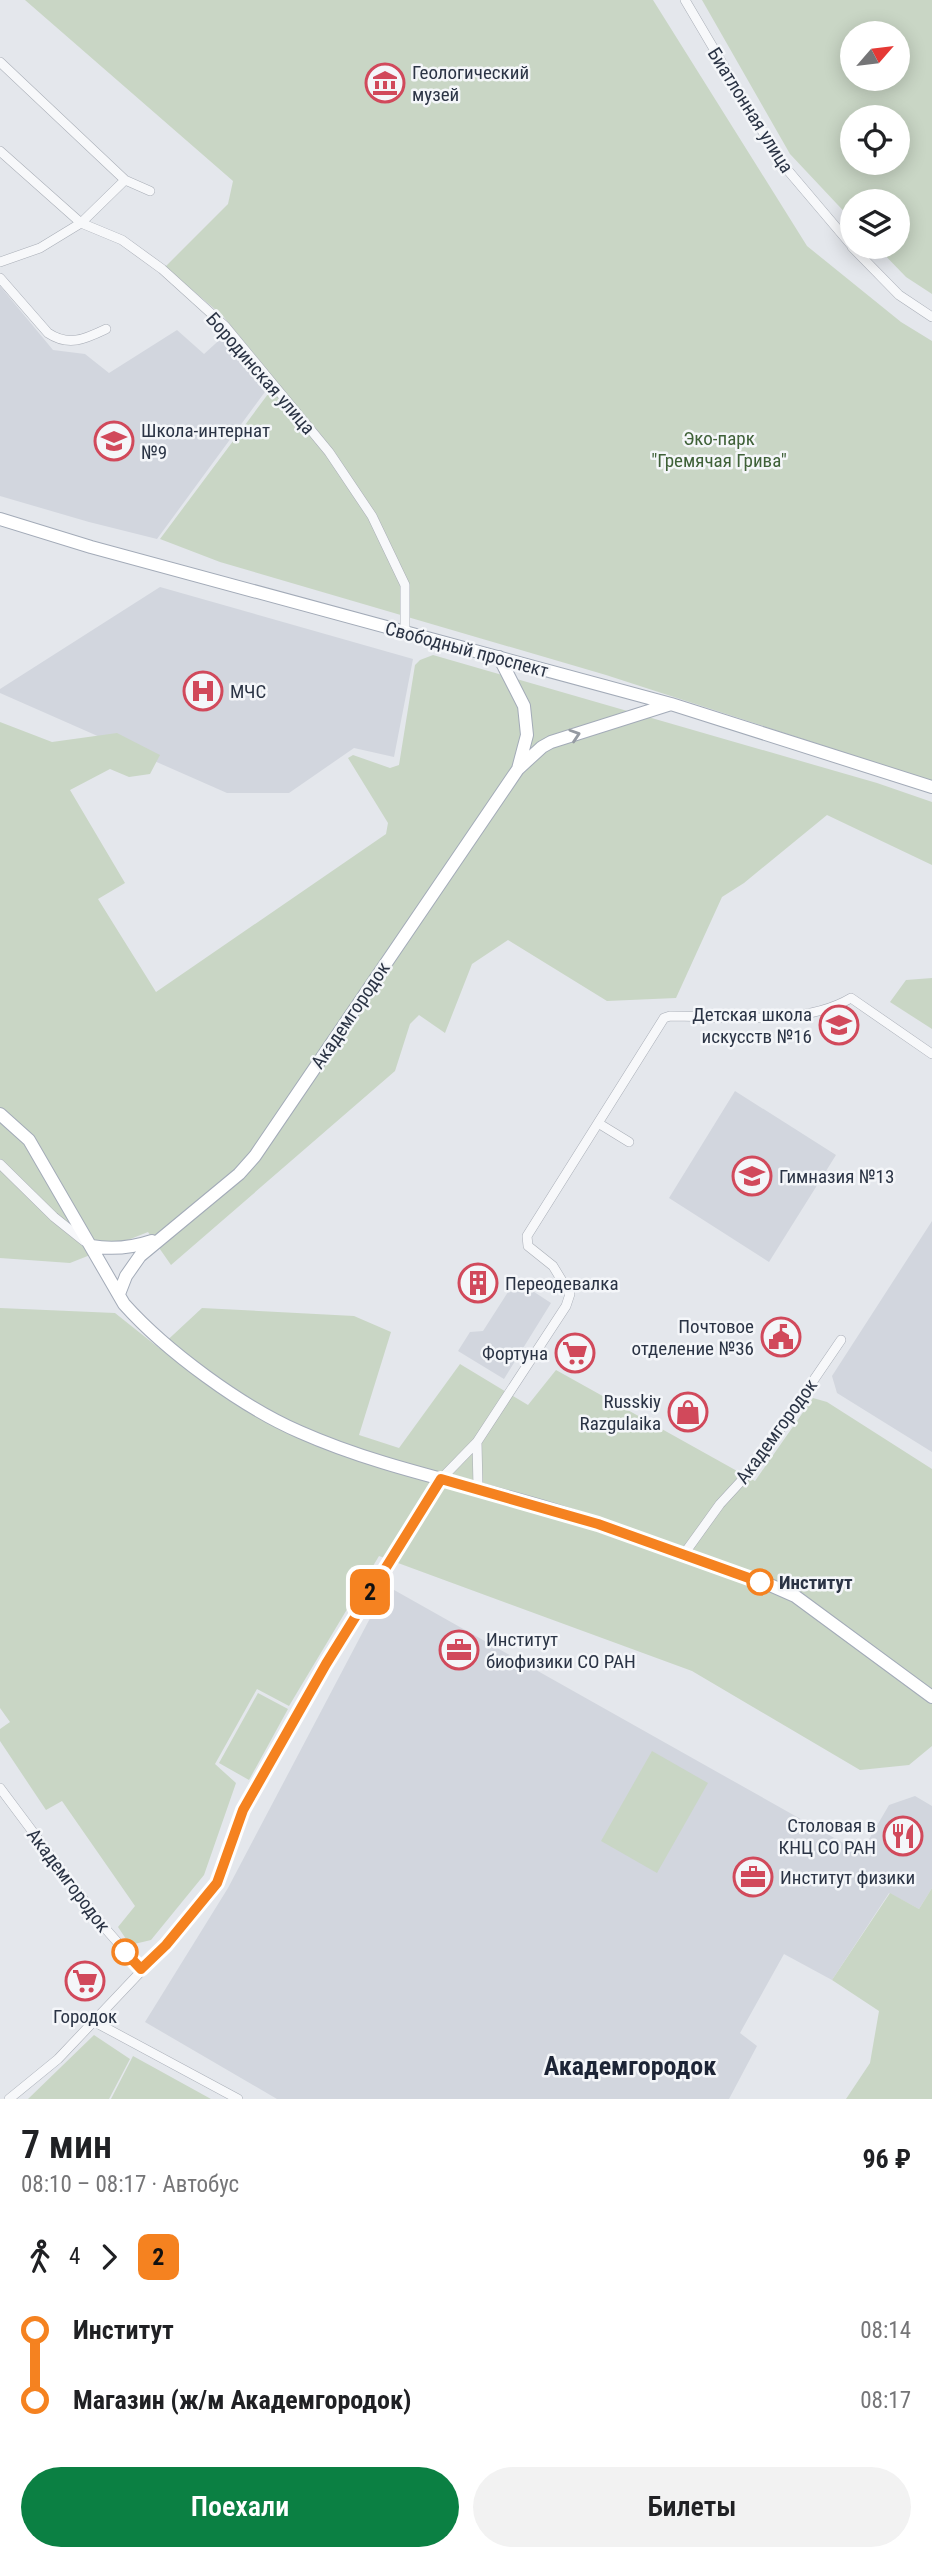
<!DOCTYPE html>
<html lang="ru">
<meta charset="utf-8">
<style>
:root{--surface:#fff;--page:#f2f2f2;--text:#202124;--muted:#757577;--accent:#0b8043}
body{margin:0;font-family:"Roboto Condensed",sans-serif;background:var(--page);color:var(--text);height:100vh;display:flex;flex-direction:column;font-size:26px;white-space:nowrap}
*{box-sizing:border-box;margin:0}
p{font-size:23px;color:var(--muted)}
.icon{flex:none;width:38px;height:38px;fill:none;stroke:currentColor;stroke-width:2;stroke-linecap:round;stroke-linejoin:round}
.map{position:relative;height:2099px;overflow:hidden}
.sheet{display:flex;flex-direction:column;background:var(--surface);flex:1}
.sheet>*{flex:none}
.badge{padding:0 14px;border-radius:10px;font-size:24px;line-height:46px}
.needle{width:46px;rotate:62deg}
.controls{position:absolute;left:840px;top:21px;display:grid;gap:14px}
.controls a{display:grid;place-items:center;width:70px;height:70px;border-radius:50%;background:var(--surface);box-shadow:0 4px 18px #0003;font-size:35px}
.map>.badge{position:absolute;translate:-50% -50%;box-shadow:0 0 0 4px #fff}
.legs{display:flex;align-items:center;gap:10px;height:77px;padding:0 21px;font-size:23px}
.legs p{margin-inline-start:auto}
.head{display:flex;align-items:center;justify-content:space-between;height:119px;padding:0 21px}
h1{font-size:38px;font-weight:600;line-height:52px}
.button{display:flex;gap:14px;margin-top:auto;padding:14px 21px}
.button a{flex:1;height:80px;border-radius:42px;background:var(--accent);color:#fff;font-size:28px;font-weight:600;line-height:80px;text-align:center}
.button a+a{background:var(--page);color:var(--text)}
ul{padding:0 21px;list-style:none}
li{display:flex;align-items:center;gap:24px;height:70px;font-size:26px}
li i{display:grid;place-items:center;width:10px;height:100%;margin:0 9px;background:currentColor}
li i::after{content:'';width:18px;height:18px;margin:-9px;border:5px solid;border-radius:50%;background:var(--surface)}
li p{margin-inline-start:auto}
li:first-child i{background:linear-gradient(#0000 50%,currentColor 0)}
li:last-child i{background:linear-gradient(currentColor 50%,#0000 0)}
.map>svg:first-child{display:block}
</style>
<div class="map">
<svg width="932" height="2099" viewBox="0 0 932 2099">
<rect width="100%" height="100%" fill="#e4e7ec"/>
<path fill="#d2d6de" d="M 0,286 L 53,350 L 85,354 L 109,373 L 177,330 L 204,354 L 226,334 L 270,385 L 157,539 L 89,522 L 0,496 Z
M 160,587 L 413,659 L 394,757 L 354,748 L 289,793 L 227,793 L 0,693 L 0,689 Z
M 735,1091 L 836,1155 L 769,1262 L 669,1198 Z
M 932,1221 L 932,1452 L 837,1393 L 832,1376 Z
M 528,1288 L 551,1303 L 504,1379 L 458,1351 L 470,1332 L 483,1331 L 508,1292 Z
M 387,1586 L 861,1853 L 889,1805 L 915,1796 L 932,1806 L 932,1888 L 919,1909 L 889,1893 L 832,1980 L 784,1954 L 740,2033 L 757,2046 L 729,2099 L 277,2099 L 145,2022 L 228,1888 Z"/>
<path fill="#c9d6c5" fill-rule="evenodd" d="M 25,0 L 653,0 L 807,246 L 901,322 L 932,341 L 932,781 L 606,675 L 220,562 L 160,539 L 277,382 L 223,316 L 165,267 L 228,204 L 233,181 Z
M 702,0 L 932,0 L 932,294 L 906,277 L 877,247 L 898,247 L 898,201 L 852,201 L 852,220 L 790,154 ZM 852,33 L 898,33 L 898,79 L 852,79 ZM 852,117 L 898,117 L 898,163 L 852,163 Z
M 433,655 L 877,783 L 932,802 L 932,865 L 827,815 L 744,883 L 722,897 L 676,998 L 607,1001 L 508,940 L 472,964 L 445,1033 L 419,1015 L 410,1024 L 395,1071 L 171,1265 L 148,1232 L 70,1263 L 0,1258 L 0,722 L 52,742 L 117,733 L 160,755 L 150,774 L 129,777 L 110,769 L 70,790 L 125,883 L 98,899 L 156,992 L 386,834 L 388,823 L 348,758 L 353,755 L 390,768 L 399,765 L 415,665 L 420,660 Z
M 932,978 L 932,1029 L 890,1002 L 906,980 Z
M 0,1308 L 115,1313 L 159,1348 L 202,1308 L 354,1316 L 391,1332 L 359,1435 L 399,1448 L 460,1364 L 528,1405 L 556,1370 L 755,1481 L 813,1398 L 827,1402 L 932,1469 L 932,1746 L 909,1765 L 860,1770 L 692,1671 L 379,1556 L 289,1706 L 257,1689 L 215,1764 L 236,1783 L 204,1875 L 151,1940 L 130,1945 L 118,1927 L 135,1906 L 62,1801 L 46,1810 L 0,1741 L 0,1729 L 10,1722 L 0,1708 Z
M 258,1693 L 288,1709 L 249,1780 L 219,1763 Z
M 652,1751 L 708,1783 L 657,1873 L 601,1841 Z
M 932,1888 L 932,2099 L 846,2099 L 870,2063 L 879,2011 L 832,1980 L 890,1893 L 919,1909 Z
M 94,2035 L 130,2059 L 109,2099 L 28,2099 Z
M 133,2056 L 211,2099 L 111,2099 Z"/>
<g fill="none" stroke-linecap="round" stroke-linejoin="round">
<defs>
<path id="minor" d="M 685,0 L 780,161 L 852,246
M 0,62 L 125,180 L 150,191
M 0,151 L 81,223 L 122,240 L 162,269 L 225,326 L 329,452 L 372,516 L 405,585 L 405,631
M 852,247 L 899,295 L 932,317
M 0,262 L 40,248 L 81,223 L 125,180
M 0,278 L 48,333 C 69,347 85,339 106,329
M 598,1123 L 629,1142
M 0,1164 L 54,1217 L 84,1241
M 477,1442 L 478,1488
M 684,1554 L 720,1504 L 755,1466 L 841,1340
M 0,1788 L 104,1927 L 141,1969
M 93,2021 L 238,2099
M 9,2099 L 58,2059 L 166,1945 L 217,1883 L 243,1810 L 326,1664 L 423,1505 L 441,1479 L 477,1442 L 566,1306 L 570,1294 L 553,1266 L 528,1246 L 527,1236 L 664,1018 L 670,1016 C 725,1016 803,1027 851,998 L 932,1054"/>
<path id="major" d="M 0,519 L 91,547 L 671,704 L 932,787
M 499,657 L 524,706 L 527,735 L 518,769
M 0,1114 L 29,1140 L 124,1304 C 166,1351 242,1407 300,1432 C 381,1468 469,1484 554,1510 C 627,1533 698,1561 770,1585 L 795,1596 L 932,1697
M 91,1246 C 113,1250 131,1248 152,1241
M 119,1294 L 126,1276 L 140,1256 L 239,1174 L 255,1156 L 518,769 L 542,747 L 551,742 L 671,704"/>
</defs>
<use href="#minor" stroke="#a9aeb7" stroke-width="10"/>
<use href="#major" stroke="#a3abb8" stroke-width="14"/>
<use href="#minor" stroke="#f7f8fa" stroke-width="9"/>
<use href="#major" stroke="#fff" stroke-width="12"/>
</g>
<defs><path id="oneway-chevron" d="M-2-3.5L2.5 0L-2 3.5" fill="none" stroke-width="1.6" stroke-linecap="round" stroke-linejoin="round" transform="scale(1.75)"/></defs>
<use stroke="#959aa2" href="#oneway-chevron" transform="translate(575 735) rotate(-18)"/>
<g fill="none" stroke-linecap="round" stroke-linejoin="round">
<defs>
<path id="line-1" d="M 125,1952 L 141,1969 L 166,1945 L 217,1883 L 243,1810 L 326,1664 L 441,1479 L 598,1524 L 760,1582"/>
</defs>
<use href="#line-1" stroke="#fff" stroke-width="16"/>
<use href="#line-1" stroke="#f58220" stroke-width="10"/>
</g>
<defs>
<symbol id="museum-ring" viewBox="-11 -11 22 22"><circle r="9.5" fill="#f4f6f9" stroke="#d1495b" stroke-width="1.5"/><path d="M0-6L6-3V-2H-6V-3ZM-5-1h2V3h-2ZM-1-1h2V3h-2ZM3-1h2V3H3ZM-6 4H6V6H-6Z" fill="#d1495b"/></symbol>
<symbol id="school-ring" viewBox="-11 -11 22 22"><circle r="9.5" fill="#f4f6f9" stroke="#d1495b" stroke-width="1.5"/><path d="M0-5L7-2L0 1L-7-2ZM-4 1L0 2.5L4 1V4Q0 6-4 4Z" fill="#d1495b"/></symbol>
<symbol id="hospital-ring" viewBox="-11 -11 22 22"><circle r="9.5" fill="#f4f6f9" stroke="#d1495b" stroke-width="1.5"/><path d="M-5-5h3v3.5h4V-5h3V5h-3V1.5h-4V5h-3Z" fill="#d1495b"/></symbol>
<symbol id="building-ring" viewBox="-11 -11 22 22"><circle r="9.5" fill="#f4f6f9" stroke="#d1495b" stroke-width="1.5"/><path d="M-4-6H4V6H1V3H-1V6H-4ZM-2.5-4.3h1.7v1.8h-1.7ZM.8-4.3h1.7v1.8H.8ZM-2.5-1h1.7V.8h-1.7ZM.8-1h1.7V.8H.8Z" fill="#d1495b"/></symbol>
<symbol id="civic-ring" viewBox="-11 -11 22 22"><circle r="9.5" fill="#f4f6f9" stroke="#d1495b" stroke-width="1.5"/><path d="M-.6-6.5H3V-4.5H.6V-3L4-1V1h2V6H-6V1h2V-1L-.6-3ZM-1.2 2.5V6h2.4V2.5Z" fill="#d1495b"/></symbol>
<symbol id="supermarket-ring" viewBox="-11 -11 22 22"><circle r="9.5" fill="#f4f6f9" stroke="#d1495b" stroke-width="1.5"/><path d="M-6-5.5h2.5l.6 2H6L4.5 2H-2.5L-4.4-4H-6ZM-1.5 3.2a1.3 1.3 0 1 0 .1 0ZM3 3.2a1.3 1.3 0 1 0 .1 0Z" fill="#d1495b"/></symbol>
<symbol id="shop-ring" viewBox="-11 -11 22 22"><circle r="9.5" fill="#f4f6f9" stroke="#d1495b" stroke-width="1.5"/><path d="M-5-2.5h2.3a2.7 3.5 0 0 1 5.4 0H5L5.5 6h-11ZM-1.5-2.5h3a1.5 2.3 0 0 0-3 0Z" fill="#d1495b"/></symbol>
<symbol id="office-ring" viewBox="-11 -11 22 22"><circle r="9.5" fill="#f4f6f9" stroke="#d1495b" stroke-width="1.5"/><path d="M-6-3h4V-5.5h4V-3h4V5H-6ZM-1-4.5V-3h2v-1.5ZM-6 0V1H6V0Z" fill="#d1495b"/></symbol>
<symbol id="restaurant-ring" viewBox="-11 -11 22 22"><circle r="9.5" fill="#f4f6f9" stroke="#d1495b" stroke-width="1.5"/><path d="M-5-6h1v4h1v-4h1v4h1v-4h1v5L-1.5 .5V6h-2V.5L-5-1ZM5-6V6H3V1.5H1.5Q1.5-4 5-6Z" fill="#d1495b"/></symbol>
</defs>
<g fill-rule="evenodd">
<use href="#museum-ring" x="363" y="61" width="44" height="44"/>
<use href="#school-ring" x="92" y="419" width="44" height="44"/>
<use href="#hospital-ring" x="181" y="669" width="44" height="44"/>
<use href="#school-ring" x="817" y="1003" width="44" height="44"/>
<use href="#school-ring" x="730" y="1154" width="44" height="44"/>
<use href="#building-ring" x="456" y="1261" width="44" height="44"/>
<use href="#civic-ring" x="759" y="1315" width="44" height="44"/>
<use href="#supermarket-ring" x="553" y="1331" width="44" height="44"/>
<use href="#shop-ring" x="666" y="1390" width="44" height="44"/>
<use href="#office-ring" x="437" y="1628" width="44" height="44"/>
<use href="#restaurant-ring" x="881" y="1814" width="44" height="44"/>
<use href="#office-ring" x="731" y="1855" width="44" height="44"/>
<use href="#supermarket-ring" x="63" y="1959" width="44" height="44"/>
</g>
<g fill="#fff" stroke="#f58220" stroke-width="3.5">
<circle cx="760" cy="1582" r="12"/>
<circle cx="125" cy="1952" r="12"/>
</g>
<g text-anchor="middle" stroke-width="5" stroke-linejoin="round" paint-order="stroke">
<g font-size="19" fill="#2b3445" stroke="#f4f6f9" text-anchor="start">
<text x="412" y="79">Геологический<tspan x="412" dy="22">музей</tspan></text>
<text x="141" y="437">Школа-интернат<tspan x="141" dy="22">№9</tspan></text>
<text x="230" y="698">МЧС</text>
<text x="812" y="1021" text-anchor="end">Детская школа<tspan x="812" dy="22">искусств №16</tspan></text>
<text x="779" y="1183">Гимназия №13</text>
<text x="505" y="1290">Переодевалка</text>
<text x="754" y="1333" text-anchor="end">Почтовое<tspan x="754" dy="22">отделение №36</tspan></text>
<text x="548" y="1360" text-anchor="end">Фортуна</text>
<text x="661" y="1408" text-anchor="end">Russkiy<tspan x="661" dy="22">Razgulaika</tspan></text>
<text x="486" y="1646">Институт<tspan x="486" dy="22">биофизики СО РАН</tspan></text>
<text x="876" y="1832" text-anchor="end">Столовая в<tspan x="876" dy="22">КНЦ СО РАН</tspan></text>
<text x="780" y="1884">Институт физики</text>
<text x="85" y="2023" text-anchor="middle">Городок</text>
</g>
<g font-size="19" fill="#2b3445" stroke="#f4f6f9">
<text transform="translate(751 110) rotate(58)" y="7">Биатлонная улица</text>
<text transform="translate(261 373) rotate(49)" y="7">Бородинская улица</text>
<text transform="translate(467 649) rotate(15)" y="7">Свободный проспект</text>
<text transform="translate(350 1015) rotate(-56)" y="7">Академгородок</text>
<text transform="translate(776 1431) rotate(-54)" y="7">Академгородок</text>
<text transform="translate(69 1880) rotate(53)" y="7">Академгородок</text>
</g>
<g font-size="19" fill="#3f6138" stroke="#f4f6f9">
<text x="719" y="445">Эко-парк<tspan x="719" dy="22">"Гремячая Грива"</tspan></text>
</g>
<g font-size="19" font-weight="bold" fill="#2b3445" stroke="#f4f6f9" text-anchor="start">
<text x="779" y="1589">Институт</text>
</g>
<g font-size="26" font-weight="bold" fill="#1d2536" stroke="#f4f6f9">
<text x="630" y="2075">Академгородок</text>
</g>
</g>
</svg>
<div class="controls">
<a><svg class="needle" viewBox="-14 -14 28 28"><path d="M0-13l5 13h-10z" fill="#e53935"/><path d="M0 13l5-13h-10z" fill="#757577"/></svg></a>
<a><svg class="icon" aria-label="locate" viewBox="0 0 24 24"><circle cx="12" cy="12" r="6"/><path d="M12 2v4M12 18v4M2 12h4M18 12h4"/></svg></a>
<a><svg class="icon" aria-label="layers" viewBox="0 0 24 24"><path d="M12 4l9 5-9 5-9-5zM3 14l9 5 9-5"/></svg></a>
</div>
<b class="badge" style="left:370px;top:1592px;background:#f58220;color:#111">2</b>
</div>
<section class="sheet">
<div class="head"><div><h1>7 мин</h1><p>08:10 – 08:17 · Автобус</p></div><b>96 ₽</b></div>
<div class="legs"><svg class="icon" aria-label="walk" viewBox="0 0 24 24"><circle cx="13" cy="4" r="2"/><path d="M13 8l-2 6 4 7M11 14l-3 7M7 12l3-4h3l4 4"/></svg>4<svg class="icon" aria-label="forward" viewBox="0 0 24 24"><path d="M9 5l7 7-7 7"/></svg><b class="badge" style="background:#f58220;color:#111">2</b></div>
<ul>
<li><i style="color:#f58220"></i><b>Институт</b><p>08:14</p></li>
<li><i style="color:#f58220"></i><b>Магазин (ж/м Академгородок)</b><p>08:17</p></li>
</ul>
<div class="button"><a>Поехали</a><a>Билеты</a></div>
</section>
